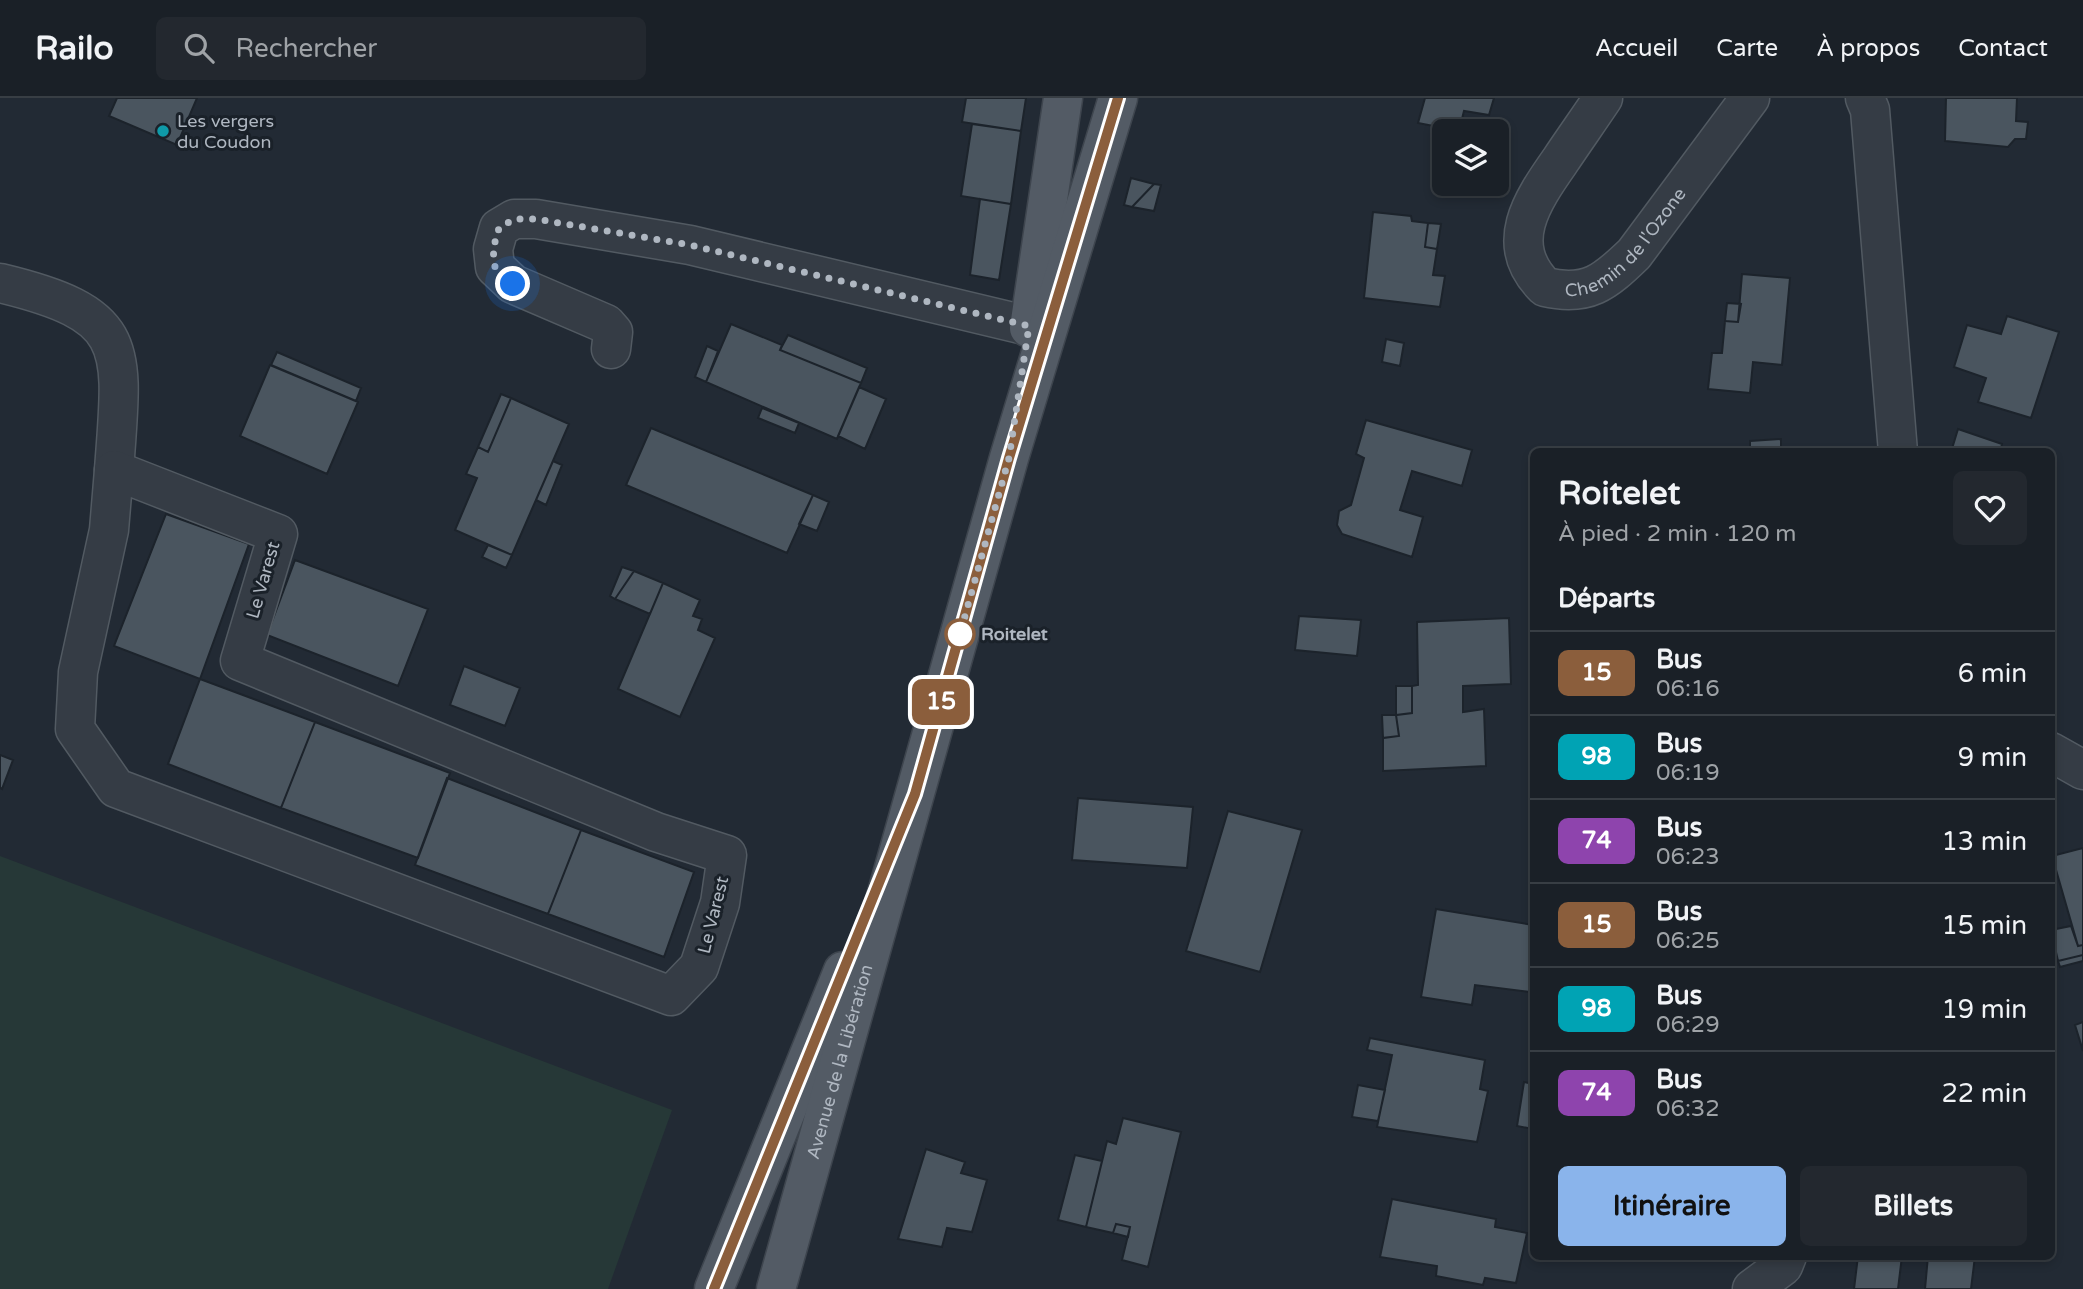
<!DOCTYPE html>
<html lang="fr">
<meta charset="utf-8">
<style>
:root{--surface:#1a2027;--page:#23282f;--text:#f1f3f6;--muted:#9fa3a7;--line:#383e44;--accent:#8ab4eb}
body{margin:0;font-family:"Varela Round",sans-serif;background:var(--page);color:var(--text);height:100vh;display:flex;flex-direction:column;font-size:26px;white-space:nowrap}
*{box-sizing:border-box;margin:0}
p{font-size:23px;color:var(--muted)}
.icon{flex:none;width:38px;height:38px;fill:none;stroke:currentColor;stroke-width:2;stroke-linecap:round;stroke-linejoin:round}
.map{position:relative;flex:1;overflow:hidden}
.drawer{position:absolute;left:1530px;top:350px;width:525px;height:812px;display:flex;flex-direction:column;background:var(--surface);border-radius:10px;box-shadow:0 4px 10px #0003,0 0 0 2px var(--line)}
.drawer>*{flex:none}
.badge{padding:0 14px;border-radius:10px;font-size:24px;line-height:46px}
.tools{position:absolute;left:1432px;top:21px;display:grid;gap:14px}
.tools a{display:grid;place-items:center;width:77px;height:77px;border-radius:10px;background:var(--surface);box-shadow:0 4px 10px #0003,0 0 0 2px var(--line);font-size:35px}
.you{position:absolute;width:35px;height:35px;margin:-18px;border:5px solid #fff;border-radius:50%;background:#1a73e8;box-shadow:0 0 0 10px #1a73e833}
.map>.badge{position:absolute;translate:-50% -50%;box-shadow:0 0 0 4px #fff}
h2{padding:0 28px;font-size:26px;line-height:63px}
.round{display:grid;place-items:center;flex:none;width:74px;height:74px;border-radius:10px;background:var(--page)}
.headline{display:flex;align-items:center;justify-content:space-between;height:119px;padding:0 28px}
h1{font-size:33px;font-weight:800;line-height:52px}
.primary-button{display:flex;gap:14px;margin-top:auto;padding:14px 28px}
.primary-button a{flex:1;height:80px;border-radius:10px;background:var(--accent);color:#111;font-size:28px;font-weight:800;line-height:80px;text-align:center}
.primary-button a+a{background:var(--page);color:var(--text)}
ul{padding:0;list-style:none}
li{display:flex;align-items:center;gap:21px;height:84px;padding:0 28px;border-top:2px solid var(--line)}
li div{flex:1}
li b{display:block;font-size:26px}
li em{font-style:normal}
li .badge{min-width:77px;font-weight:700;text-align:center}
header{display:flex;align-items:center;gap:42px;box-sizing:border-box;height:98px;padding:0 35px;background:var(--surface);border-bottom:2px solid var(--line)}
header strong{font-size:33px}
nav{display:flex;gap:38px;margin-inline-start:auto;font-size:24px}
.search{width:490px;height:63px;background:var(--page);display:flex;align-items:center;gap:18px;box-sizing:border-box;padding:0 24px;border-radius:10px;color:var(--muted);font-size:26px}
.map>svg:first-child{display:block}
</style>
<header>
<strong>Railo</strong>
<div class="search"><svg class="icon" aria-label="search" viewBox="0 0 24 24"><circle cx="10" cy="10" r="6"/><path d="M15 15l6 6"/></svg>Rechercher</div>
<nav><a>Accueil</a><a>Carte</a><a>À propos</a><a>Contact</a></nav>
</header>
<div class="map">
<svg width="2083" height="1191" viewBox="0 0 2083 1191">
<rect width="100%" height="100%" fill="#222a34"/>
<path fill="#263837" d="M 0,758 L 672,1012 L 608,1191 L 0,1191 Z"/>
<path fill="#4a555f" stroke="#1c232b" stroke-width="2" d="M 117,0 L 197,0 L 177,47 L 109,18 Z
M 966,0 L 1026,0 L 1021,33 L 962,24 Z
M 1425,0 L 1494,0 L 1489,17 L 1464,13 L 1459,33 L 1418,25 Z
M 1946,0 L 2017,0 L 2016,23 L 2028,24 L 2026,41 L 2015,41 L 2008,49 L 1945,43 Z
M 972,26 L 1021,33 L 1011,106 L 961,98 Z
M 1131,80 L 1154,86 L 1132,109 L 1124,107 Z
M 1154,86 L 1161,87 L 1154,113 L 1132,109 Z
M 980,101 L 1011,106 L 999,182 L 970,177 Z
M 1373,114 L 1411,118 L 1412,123 L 1428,125 L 1425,149 L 1437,151 L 1433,177 L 1445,178 L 1440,209 L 1364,200 Z
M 1428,125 L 1441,126 L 1437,151 L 1425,149 Z
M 1742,176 L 1790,180 L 1782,267 L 1753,264 L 1750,295 L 1708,291 L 1712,255 L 1722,255 L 1725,223 L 1738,224 Z
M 1727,205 L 1741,206 L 1738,224 L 1725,223 Z
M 2007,218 L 2059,234 L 2031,320 L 1978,304 L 1986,280 L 1954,269 L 1967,227 L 2001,236 Z
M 731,226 L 782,247 L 780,252 L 861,285 L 837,341 L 706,284 Z
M 788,237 L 867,270 L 861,285 L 780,252 Z
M 1386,241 L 1404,245 L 1400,268 L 1382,264 Z
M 707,248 L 718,253 L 706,284 L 695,279 Z
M 277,254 L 361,290 L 356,303 L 271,267 Z
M 270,267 L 358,304 L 327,376 L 240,338 Z
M 859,289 L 886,301 L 865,351 L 838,338 Z
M 501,296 L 511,300 L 488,354 L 478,349 Z
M 511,300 L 569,326 L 512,457 L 455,432 L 477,380 L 466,376 L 478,349 L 488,354 Z
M 762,310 L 799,325 L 795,335 L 758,320 Z
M 1366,322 L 1472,352 L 1462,388 L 1412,373 L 1400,412 L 1423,419 L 1412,459 L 1342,436 L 1337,427 L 1339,413 L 1351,407 L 1364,360 L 1356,356 Z
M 651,330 L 813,397 L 787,455 L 626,387 Z
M 1958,331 L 2002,346 L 2000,354 L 1951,354 Z
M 1781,341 L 1781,354 L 1750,354 L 1750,343 Z
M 553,363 L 562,367 L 546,407 L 536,402 Z
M 813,397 L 829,404 L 817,433 L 799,426 Z
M 166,416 L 249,446 L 200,581 L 114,548 Z
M 488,447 L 512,457 L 506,470 L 482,459 Z
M 295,462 L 428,511 L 398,588 L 267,537 Z
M 622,469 L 634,473 L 615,501 L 610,498 Z
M 634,473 L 663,485 L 650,516 L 615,501 Z
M 663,485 L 700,502 L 693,518 L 702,521 L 698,532 L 715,540 L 680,619 L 618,591 Z
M 1299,518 L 1361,522 L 1357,558 L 1295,552 Z
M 1509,520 L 1511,586 L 1463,588 L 1463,614 L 1484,611 L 1486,668 L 1383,673 L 1383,640 L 1399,638 L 1396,617 L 1412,615 L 1412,588 L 1418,587 L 1417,524 Z
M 464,568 L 520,590 L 505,628 L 450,607 Z
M 200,581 L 315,624 L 281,710 L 168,666 Z
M 1396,588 L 1412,588 L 1412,615 L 1396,617 Z
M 1382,617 L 1396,617 L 1399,638 L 1383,640 Z
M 315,624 L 450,675 L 418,760 L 281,710 Z
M 0,657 L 13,662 L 2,691 L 0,690 Z
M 447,680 L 581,732 L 548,816 L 415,767 Z
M 1078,700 L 1193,709 L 1187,770 L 1072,762 Z
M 1228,713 L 1302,732 L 1260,874 L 1186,853 Z
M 581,732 L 694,774 L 664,859 L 548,816 Z
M 2083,750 L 2083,847 L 2078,848 L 2052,758 Z
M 1436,811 L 1533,827 L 1530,894 L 1475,887 L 1472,907 L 1421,899 Z
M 2071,828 L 2078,848 L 2083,847 L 2083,857 L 2058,863 L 2051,832 Z
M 2083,857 L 2083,863 L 2060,869 L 2058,863 Z
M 2083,924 L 2083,953 L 2075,927 Z
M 1370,940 L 1485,962 L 1480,991 L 1488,993 L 1477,1044 L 1377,1029 L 1392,957 L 1367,952 Z
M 1524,984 L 1533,986 L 1533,1031 L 1517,1028 Z
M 1358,987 L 1385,992 L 1378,1023 L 1352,1019 Z
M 1123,1020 L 1181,1034 L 1148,1169 L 1122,1162 L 1130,1129 L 1116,1126 L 1113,1135 L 1086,1129 L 1107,1043 L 1116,1046 Z
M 926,1051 L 965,1064 L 961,1075 L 987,1082 L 972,1134 L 947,1130 L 942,1149 L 898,1141 Z
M 1075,1057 L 1102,1063 L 1086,1129 L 1058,1122 Z
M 1392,1101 L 1496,1121 L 1495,1129 L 1527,1135 L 1516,1185 L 1485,1180 L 1483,1187 L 1436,1178 L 1437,1168 L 1380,1159 Z
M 1116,1126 L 1130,1129 L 1128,1139 L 1113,1135 Z
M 1858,1158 L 1902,1158 L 1898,1191 L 1854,1191 Z
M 1928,1158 L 1975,1158 L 1971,1191 L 1925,1191 Z"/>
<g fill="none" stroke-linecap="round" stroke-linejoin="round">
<defs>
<g id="minor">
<path id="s1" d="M 1603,0 C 1589,21 1574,42 1560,63 C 1532,103 1502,146 1545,189 C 1588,199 1605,184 1634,156 L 1750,0"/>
<path d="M 1865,0 L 1870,12 L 1898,354"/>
<path d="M 0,185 C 133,217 123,248 114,372"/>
<path d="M 611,251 L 613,234 L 606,226 L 513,186 L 495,169 L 493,151 L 499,130 L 514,121 L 536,121 L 690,147 L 1029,228"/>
<path d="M 114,372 L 278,436 L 240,563 L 656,734 L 727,757 L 720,805 L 699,869 L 671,898 L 116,690 L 75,631 L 78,574 L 109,432 Z"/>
<path d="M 2051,654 L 2083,672"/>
<path d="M 1752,1191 L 1783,1168 L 1787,1158"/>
</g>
<g id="major">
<path d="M 1029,230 L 1063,0"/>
<path d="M 714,1191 L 843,873"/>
<path id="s2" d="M 776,1191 L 1009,360 L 1118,0"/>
</g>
</defs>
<use href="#minor" stroke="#525a62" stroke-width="41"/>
<use href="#major" stroke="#3e454e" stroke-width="41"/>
<use href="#minor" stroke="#353c45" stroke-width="38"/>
<use href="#major" stroke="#535b65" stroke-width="38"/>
</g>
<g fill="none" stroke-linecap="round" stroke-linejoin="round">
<defs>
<path id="line" d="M 714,1191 L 915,696 L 1009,360 L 1118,0"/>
</defs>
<use href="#line" stroke="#fff" stroke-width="16"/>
<use href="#line" stroke="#8b5e3c" stroke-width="10"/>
<path stroke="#afb7c1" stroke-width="7" stroke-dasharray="0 12.6" d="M 513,186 L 495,169 L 493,151 L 499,130 L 514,121 L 536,121 L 690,147 L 1029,228 L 1009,360 L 960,536"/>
</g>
<circle fill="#0f9aa8" stroke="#1a2129" stroke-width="2.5" cx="163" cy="33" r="7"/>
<circle fill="#fff" stroke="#8b5e3c" stroke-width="3.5" cx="960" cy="536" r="14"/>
<g text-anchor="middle" stroke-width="6" stroke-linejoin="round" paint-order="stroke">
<g font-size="18" fill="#afb7c1" stroke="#1a2129" text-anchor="start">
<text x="177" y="29">Les vergers<tspan x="177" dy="21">du Coudon</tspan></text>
</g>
<g font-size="18" fill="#afb7c1" stroke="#1a2129">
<text dy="6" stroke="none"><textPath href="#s1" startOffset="318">Chemin de l'Ozone</textPath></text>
<text transform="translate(263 482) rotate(-74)" y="6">Le Varest</text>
<text transform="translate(713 817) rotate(-76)" y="6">Le Varest</text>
<text dy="6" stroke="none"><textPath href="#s2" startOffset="236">Avenue de la Libération</textPath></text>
</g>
<g font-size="18" font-weight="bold" fill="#afb7c1" stroke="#1a2129" text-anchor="start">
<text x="981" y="542">Roitelet</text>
</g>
</g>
</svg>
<div class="tools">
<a><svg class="icon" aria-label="layers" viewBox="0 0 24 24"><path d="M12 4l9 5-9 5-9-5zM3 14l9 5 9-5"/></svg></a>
</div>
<div class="you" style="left:513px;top:186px"></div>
<b class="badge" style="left:941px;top:604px;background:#8b5e3c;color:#fff">15</b>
<section class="drawer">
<div class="headline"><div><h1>Roitelet</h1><p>À pied · 2 min · 120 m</p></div><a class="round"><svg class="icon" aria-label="heart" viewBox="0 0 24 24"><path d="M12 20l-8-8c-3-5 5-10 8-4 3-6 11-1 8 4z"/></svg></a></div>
<h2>Départs</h2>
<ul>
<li><span class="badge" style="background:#8b5e3c;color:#fff">15</span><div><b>Bus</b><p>06:16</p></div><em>6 min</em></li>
<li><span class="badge" style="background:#00a3b4;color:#fff">98</span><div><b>Bus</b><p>06:19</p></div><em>9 min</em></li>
<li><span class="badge" style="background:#8e44ad;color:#fff">74</span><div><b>Bus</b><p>06:23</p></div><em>13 min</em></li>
<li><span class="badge" style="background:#8b5e3c;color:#fff">15</span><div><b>Bus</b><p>06:25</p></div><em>15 min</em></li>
<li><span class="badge" style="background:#00a3b4;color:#fff">98</span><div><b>Bus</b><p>06:29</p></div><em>19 min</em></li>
<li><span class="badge" style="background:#8e44ad;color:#fff">74</span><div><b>Bus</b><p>06:32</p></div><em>22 min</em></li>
</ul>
<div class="primary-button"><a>Itinéraire</a><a>Billets</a></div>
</section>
</div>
